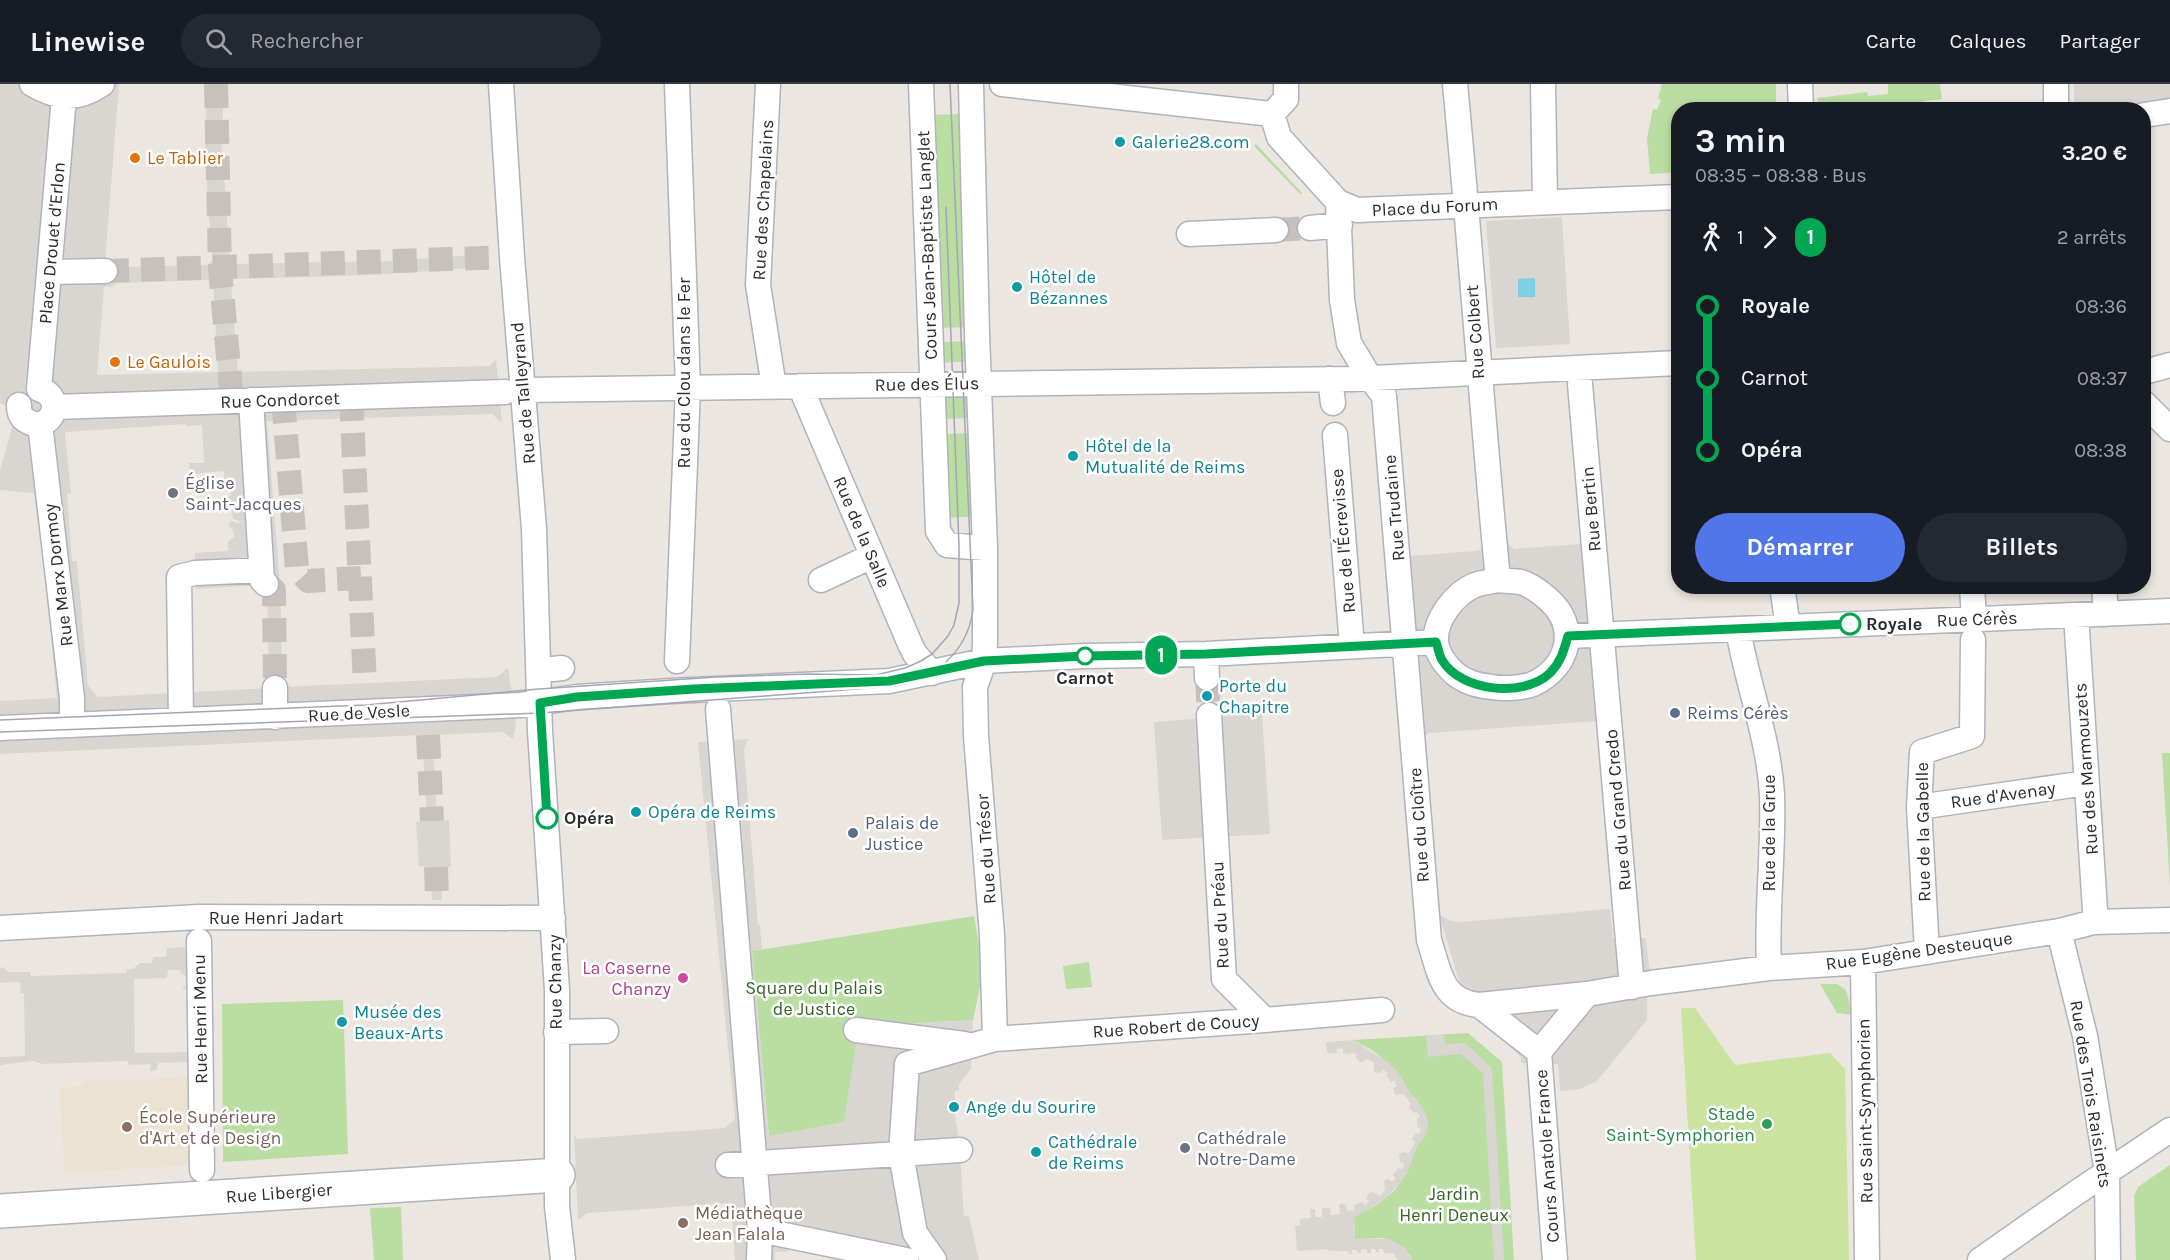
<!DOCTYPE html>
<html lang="fr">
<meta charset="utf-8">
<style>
:root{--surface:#171b24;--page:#242831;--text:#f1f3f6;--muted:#9ea1a6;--line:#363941;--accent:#5076e9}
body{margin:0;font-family:Karla,sans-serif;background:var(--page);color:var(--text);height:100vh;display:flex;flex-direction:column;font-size:22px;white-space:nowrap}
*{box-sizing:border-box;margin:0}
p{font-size:20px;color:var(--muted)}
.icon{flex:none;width:33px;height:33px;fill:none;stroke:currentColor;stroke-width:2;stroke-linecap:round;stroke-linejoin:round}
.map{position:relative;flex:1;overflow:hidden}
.details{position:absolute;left:1671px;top:18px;width:480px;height:492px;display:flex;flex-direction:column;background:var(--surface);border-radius:24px;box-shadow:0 3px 9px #0003}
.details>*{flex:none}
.badge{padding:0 12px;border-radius:20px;font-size:21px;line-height:39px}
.map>.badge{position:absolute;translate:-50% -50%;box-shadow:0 0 0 3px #fff}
.legs{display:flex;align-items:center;gap:9px;height:66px;padding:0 24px;font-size:20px}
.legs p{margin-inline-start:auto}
.overview{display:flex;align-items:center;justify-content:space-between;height:102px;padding:0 24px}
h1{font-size:33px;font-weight:700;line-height:45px}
.action{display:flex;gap:12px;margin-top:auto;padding:12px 24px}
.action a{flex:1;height:69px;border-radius:36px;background:var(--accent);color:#fff;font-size:24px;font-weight:700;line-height:69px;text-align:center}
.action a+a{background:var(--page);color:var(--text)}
ul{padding:0 24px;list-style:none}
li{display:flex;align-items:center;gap:21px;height:72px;font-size:22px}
li i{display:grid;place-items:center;width:9px;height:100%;margin:0 8px;background:currentColor}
li i::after{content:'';width:15px;height:15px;margin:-8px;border:4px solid;border-radius:50%;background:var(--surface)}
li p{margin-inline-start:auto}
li:first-child i{background:linear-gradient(#0000 50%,currentColor 0)}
li:last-child i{background:linear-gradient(currentColor 50%,#0000 0)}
header{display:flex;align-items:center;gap:36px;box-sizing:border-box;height:84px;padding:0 30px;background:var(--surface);border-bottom:2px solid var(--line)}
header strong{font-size:28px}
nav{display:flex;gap:33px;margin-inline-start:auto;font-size:21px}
.search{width:420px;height:54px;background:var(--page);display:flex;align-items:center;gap:15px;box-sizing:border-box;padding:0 21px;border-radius:33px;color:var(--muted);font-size:22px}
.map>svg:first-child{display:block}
</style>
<header>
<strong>Linewise</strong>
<div class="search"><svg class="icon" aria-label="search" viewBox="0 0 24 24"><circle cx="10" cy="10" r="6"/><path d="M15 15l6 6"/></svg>Rechercher</div>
<nav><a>Carte</a><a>Calques</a><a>Partager</a></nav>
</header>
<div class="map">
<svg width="2170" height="1176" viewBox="0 0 2170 1176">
<rect width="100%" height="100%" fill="#ece6e0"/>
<path fill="#ece2d1" d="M 191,992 L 192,1081 L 65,1089 L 59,1004 L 83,1002 L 83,997 L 158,995 Z"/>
<path fill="#badda2" d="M 1662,0 L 1776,0 L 1776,25 L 1678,26 L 1678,88 L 1650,90 L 1647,54 L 1653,25 L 1657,26 L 1661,16 L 1658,14 Z
M 1888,0 L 1940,0 L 1942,15 L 1924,17 L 1925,25 L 1819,25 L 1817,14 L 1867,8 L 1868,12 L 1888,10 Z
M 965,30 L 973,243 L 938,244 L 929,31 Z
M 1256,60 L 1302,109 L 1301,111 L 1254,62 Z
M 973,257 L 974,277 L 939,279 L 938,258 Z
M 976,307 L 977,334 L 942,335 L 941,308 Z
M 976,349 L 980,432 L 945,434 L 941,350 Z
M 2162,669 L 2170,669 L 2170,803 Z
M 974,832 L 981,872 L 987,871 L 973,936 L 904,940 L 844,1038 L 769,1053 L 752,867 Z
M 1089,878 L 1092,903 L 1066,905 L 1063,882 Z
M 1820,900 L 1837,900 L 1846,906 L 1853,931 L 1837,929 Z
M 343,916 L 348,1070 L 223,1078 L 222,920 Z
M 1468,949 L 1502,978 L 1514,1176 L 1412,1176 L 1410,1171 L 1384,1154 L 1355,1155 L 1354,1133 L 1378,1120 L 1395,1106 L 1406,1090 L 1416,1064 L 1427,1048 L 1417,1016 L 1411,1011 L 1395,985 L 1372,966 L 1353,956 Z
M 2170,1081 L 2170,1176 L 2136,1176 L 2134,1111 L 2139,1102 Z
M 401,1123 L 403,1176 L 374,1176 L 370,1124 Z"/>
<path fill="#cae39f" d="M 1681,924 L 1695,924 L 1735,981 L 1830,969 L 1845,985 L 1849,1176 L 1696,1176 Z"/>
<path fill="#d9d6d2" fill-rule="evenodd" d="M 0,0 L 119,0 L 105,178 L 114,179 L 117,183 L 208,181 L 212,176 L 205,76 L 206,20 L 207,1 L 216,0 L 224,0 L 221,82 L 225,100 L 230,177 L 233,180 L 393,177 L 486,170 L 487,187 L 483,183 L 376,191 L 234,195 L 231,199 L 238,288 L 490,282 L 496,275 L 502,339 L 492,330 L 267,337 L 280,501 L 283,603 L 497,593 L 508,583 L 516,640 L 513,655 L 502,648 L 433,651 L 437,737 L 449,736 L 451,783 L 441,783 L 442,816 L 432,816 L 430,783 L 419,782 L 416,738 L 427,737 L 422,651 L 0,670 L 0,617 L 57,614 L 43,473 L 34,409 L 0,406 L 0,387 L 18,322 L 0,320 ZM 209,196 L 213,199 L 218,288 L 97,291 L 104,203 L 112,203 L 116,199 ZM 186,340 L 187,342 L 202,341 L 204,379 L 189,379 L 190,390 L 224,387 L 224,400 L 230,402 L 231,411 L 225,418 L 231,423 L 239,418 L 241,420 L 232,426 L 233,435 L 240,437 L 239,439 L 231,437 L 228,441 L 233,446 L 234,453 L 228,458 L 228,467 L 195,469 L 196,505 L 267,501 L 269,604 L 98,613 L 88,602 L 77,477 L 72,477 L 67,410 L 71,409 L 65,348 Z
M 2074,0 L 2170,0 L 2170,16 L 2115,25 L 2074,25 Z
M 1562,133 L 1570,260 L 1496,264 L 1486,137 Z
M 1583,457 L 1598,637 L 1429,649 L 1423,654 L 1395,572 L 1391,571 L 1390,548 L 1395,545 L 1384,466 L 1401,464 L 1407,472 L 1476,467 L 1481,466 L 1483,460 L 1506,458 L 1514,465 L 1578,460 Z
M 1262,629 L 1270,750 L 1162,756 L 1154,638 Z
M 750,655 L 747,657 L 744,665 L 758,841 L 760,841 L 762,865 L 752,867 L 769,1052 L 844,1038 L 857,952 L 904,940 L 973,936 L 971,985 L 959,1000 L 959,1006 L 955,1007 L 954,1023 L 960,1066 L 964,1132 L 969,1132 L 979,1176 L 872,1176 L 789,1162 L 788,1168 L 775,1168 L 775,1176 L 735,1176 L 731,1119 L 587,1129 L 578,1136 L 574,1051 L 577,1055 L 725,1044 L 735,1035 L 698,658 Z
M 1610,825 L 1613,855 L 1646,854 L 1651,899 L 1647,916 L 1647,936 L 1597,997 L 1580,1005 L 1560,1007 L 1558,980 L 1521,979 L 1521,973 L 1466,920 L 1439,830 L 1448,836 L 1459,838 Z
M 189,863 L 190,905 L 182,905 L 187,900 L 188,894 L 181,889 L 180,886 L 168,886 L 167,894 L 134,895 L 135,969 L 190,968 L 191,978 L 158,979 L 157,986 L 150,987 L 151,980 L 129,981 L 128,977 L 43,980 L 33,977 L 0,981 L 0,973 L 25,972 L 24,909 L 21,909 L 20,898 L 0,899 L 0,884 L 3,883 L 9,888 L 30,888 L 31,892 L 126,889 L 127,885 L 133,885 L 140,879 L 152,879 L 153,873 L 166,873 L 167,864 Z
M 1444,950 L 1445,960 L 1465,959 L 1492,984 L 1504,1176 L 1494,1176 L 1483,989 L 1461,970 L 1428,973 L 1426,952 Z
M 1353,956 L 1389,979 L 1401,992 L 1411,1011 L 1422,1022 L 1426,1030 L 1428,1037 L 1427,1048 L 1416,1064 L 1411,1080 L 1402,1097 L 1386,1114 L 1354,1134 L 1355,1155 L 1390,1155 L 1405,1164 L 1412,1176 L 1398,1176 L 1393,1169 L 1384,1170 L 1383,1165 L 1379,1165 L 1379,1168 L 1376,1168 L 1375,1165 L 1371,1165 L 1371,1169 L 1367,1169 L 1367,1165 L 1361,1166 L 1361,1169 L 1358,1169 L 1357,1166 L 1352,1166 L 1352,1170 L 1349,1170 L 1348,1167 L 1329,1167 L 1328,1165 L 1297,1167 L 1295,1142 L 1300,1141 L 1300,1135 L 1311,1134 L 1310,1125 L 1315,1125 L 1315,1133 L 1322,1133 L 1322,1124 L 1330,1124 L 1331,1131 L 1340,1130 L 1339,1122 L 1341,1119 L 1346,1121 L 1347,1127 L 1354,1126 L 1354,1121 L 1362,1118 L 1365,1121 L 1369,1117 L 1366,1114 L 1371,1107 L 1380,1112 L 1385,1106 L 1384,1097 L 1388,1095 L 1392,1098 L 1396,1094 L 1393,1091 L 1398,1084 L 1403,1085 L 1404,1079 L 1400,1078 L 1399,1070 L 1403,1068 L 1409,1069 L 1415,1058 L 1412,1055 L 1416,1049 L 1419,1050 L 1421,1044 L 1417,1043 L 1417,1035 L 1420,1033 L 1417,1028 L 1414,1029 L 1409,1023 L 1411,1020 L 1404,1010 L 1395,1011 L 1393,1004 L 1397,1002 L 1394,997 L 1391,998 L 1386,992 L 1388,989 L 1383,986 L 1380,989 L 1374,988 L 1374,979 L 1367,975 L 1361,979 L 1356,974 L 1357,970 L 1351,968 L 1350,970 L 1343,969 L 1343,964 L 1336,965 L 1337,969 L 1329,970 L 1327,968 L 1326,958 Z"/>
<path fill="#7dcfe4" d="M 1535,194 L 1535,213 L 1518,213 L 1518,195 Z"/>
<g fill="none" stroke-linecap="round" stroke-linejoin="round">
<path stroke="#c6c1bc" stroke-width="24" stroke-dasharray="24 12" stroke-linecap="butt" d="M 216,0 L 220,185 L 232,317
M 1276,146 L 1310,144
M 105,187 L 512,173
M 351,313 L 365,600
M 283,315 L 297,485 L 308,497 L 361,494
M 268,501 L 274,506 L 275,604
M 1207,594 L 1209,631
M 428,651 L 432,737
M 436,783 L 437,816"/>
<defs>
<path id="street" d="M 32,0 C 57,15 77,17 102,0
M 501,0 L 512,173 L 534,445 L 540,647 L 557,906 L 557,1122 L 563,1176
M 768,0 L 758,201 L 774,303
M 921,0 L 938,447 L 947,461 L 985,464
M 971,0 L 977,250 L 985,464 L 985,558 L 984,577 L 975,603 L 976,652 L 992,851 L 995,955
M 1002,0 L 1272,30
M 1455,0 C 1471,165 1482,331 1498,496
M 1543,0 L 1545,118
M 1800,0 L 1801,26
M 2056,0 L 2056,26
M 1272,30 L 1279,53 L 1338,118 L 1357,126 L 1678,113
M 1272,30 L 1286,15 L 1286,0
M 2144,31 L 2170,27
M 1338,118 L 1342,216 L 1349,259 L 1370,294 L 1384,312 L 1429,856 C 1439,886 1441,918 1479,921 L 1587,910 L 1651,899 L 1769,884 L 1863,878 L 2059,847 L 2094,838 L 2170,836
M 1310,144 L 1340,141
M 1189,150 L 1276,146
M 50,188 L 105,187
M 2144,288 L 2170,281
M 1330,295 L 1333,319
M 1580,300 L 1632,903
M 800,302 L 910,560 L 915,570 L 932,589
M 524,306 L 1353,295 L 1678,279
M 251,316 L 262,496 L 266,500
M 2144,319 L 2170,345
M 19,321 C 19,329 21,334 27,337 C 50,351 68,314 39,305 L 64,13
M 54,323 L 505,308
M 40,340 L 72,614 L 72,641
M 1335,351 L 1352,562
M 821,496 L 872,472
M 1498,496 C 1505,497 1514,497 1521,498 C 1531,501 1540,508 1548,515 C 1579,542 1570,583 1533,600 C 1522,604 1504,605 1492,603 C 1479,602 1465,598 1454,589 C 1446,581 1437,571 1436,558 C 1434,536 1455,509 1475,501 C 1482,498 1491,498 1498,496 Z
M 1782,502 L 1788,543
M 1972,502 L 1974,535
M 2104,502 L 2106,530
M 2076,531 L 2095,826 L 2094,838
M 1738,545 C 1747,600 1769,654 1772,711 C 1774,768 1766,827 1769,884
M 1568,552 L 2170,527
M 1206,570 L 1207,594
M 677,577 L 688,304 L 677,0
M 553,585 L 562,584
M 275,604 L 275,633
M 718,625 L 760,1146 L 906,1176
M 1209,631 L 1224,895 L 1265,936
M 181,636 L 179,493 L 195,489 L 261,486
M 0,644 L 521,621 L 577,613 L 671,607 L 889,597 L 984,577 L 1085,572 L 1206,570 L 1436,558
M 1919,723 L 2086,699
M 0,844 L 199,833 L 553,834
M 2059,847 L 2085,952 L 2107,1088 L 2108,1176
M 199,857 L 202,1086
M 1927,868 L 1919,723 L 1922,668 L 1972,652 L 1973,556
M 1863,878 L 1867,1176
M 1479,921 L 1539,968
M 856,946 L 964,960
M 556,948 L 606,947
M 1539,968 L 1555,1176
M 1539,968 L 1587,910
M 728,1081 L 960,1066
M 759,1176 L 760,1146
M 934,1176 L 915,1149 L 901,1070 L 907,980 L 995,955 L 1265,936 L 1382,926
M 1980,1176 L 2073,1111 L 2170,1046"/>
<path id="secondary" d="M 0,1127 L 558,1091"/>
</defs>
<use href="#street" stroke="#b0b3bb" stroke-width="27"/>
<use href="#secondary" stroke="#b0b3bb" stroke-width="36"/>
<use href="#street" stroke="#fff" stroke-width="24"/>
<use href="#secondary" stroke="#fff" stroke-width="33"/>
<path stroke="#a3a6b4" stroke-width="1.5" d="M 0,636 L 366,621 L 539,605 L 716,593 L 808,590 L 876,591 L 905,584 L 921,577 L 932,570 L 948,552 L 954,541 L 959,519 L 959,462 L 946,123
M 0,648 L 540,629 L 896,602 C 936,594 967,568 973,526 L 950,0"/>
</g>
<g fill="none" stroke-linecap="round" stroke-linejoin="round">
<defs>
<path id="line-1" d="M 547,734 L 540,619 L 577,613 L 694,605 L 889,597 L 984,577 L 1085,572 L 1206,570 L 1436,558 C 1438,563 1439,571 1442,576 C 1461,608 1524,614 1550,589 C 1561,578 1564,566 1568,552 L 1850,540"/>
</defs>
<use href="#line-1" stroke="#fff" stroke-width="14"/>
<use href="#line-1" stroke="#00a753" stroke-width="9"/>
</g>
<g fill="#0f9aa8" stroke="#fff" stroke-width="2">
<circle cx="1120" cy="58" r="6"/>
<circle cx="1017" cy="203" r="6"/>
<circle cx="1073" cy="372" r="6"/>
<circle cx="1207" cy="612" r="6"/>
<circle cx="636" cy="728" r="6"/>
<circle cx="342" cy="938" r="6"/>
<circle cx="954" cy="1023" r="6"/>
<circle cx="1036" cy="1068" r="6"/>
</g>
<g fill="#e8710a" stroke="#fff" stroke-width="2">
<circle cx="135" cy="74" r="6"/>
<circle cx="115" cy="278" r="6"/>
</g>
<g fill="#6b7280" stroke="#fff" stroke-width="2">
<circle cx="173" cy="409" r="6"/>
<circle cx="1185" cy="1064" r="6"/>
</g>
<g fill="#fff" stroke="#00a753" stroke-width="3">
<circle cx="1850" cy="540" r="10"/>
<circle cx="1085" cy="572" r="8"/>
<circle cx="547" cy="734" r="10"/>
</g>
<g fill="#5c6f8a" stroke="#fff" stroke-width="2">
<circle cx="1675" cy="629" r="6"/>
<circle cx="853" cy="749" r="6"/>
</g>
<circle fill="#d1479c" stroke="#fff" stroke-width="2" cx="683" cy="894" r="6"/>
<circle fill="#2e9e5b" stroke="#fff" stroke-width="2" cx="1767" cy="1040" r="6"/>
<g fill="#8d6e63" stroke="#fff" stroke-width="2">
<circle cx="127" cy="1043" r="6"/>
<circle cx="683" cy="1139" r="6"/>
</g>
<g text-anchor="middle" stroke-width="5" stroke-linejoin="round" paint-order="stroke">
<g font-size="18" fill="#0d838f" stroke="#fff" text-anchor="start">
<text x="1132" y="64">Galerie28.com</text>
<text x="1029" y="199">Hôtel de<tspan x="1029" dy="21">Bézannes</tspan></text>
<text x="1085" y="368">Hôtel de la<tspan x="1085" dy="21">Mutualité de Reims</tspan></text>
<text x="1219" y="608">Porte du<tspan x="1219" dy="21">Chapitre</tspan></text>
<text x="648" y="734">Opéra de Reims</text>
<text x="354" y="934">Musée des<tspan x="354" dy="21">Beaux-Arts</tspan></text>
<text x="966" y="1029">Ange du Sourire</text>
<text x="1048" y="1064">Cathédrale<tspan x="1048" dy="21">de Reims</tspan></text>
</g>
<g font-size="18" fill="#c56008" stroke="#fff" text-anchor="start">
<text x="147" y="80">Le Tablier</text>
<text x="127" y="284">Le Gaulois</text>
</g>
<g font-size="18" fill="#2c2c2c" stroke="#fff">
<text transform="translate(763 116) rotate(-87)" y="6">Rue des Chapelains</text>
<text transform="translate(1435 123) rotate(-3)" y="6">Place du Forum</text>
<text transform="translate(52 159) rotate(-85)" y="6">Place Drouet d'Erlon</text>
<text transform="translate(927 161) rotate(-92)" y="6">Cours Jean-Baptiste Langlet</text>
<text transform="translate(1475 248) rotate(-94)" y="6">Rue Colbert</text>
<text transform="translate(684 289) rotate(-90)" y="6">Rue du Clou dans le Fer</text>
<text transform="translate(927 300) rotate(-1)" y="6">Rue des Élus</text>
<text transform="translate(523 309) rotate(-95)" y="6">Rue de Talleyrand</text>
<text transform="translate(280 316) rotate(-2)" y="6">Rue Condorcet</text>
<text transform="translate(1394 424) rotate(-95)" y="6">Rue Trudaine</text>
<text transform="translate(1591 425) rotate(-95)" y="6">Rue Bertin</text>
<text transform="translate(862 448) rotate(67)" y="6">Rue de la Salle</text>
<text transform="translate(1343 457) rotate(-95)" y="6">Rue de l'Écrevisse</text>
<text transform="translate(58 491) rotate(-97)" y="6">Rue Marx Dormoy</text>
<text transform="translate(1977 535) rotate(-2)" y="6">Rue Cérès</text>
<text transform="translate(359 629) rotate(-3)" y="6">Rue de Vesle</text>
<text transform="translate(2086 685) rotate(-94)" y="6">Rue des Marmouzets</text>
<text transform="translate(2003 711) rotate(-8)" y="6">Rue d'Avenay</text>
<text transform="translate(1618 726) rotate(-95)" y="6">Rue du Grand Credo</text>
<text transform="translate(1419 741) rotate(-94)" y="6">Rue du Cloître</text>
<text transform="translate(1923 748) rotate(-91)" y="6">Rue de la Gabelle</text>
<text transform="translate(1769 749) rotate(-90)" y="6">Rue de la Grue</text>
<text transform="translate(986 765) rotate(-94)" y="6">Rue du Trésor</text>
<text transform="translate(1220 831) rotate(-93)" y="6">Rue du Préau</text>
<text x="276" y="840">Rue Henri Jadart</text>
<text transform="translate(1919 867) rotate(-8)" y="6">Rue Eugène Desteuque</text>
<text transform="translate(555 898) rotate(-91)" y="6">Rue Chanzy</text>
<text transform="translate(200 935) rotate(-91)" y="6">Rue Henri Menu</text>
<text transform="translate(1176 942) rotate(-4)" y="6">Rue Robert de Coucy</text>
<text transform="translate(2091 1010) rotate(81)" y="6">Rue des Trois Raisinets</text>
<text transform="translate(1865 1027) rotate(-91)" y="6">Rue Saint-Symphorien</text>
<text transform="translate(1547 1072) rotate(-94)" y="6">Cours Anatole France</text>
<text transform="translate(279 1109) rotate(-4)" y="6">Rue Libergier</text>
</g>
<g font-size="18" fill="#5b616d" stroke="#fff" text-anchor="start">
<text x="185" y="405">Église<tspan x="185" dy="21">Saint-Jacques</tspan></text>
<text x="1197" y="1060">Cathédrale<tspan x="1197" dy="21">Notre-Dame</tspan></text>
</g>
<g font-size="18" font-weight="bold" fill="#2c2c2c" stroke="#fff" text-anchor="start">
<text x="1866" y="546">Royale</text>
<text x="1085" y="600" text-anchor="middle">Carnot</text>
<text x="564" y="740">Opéra</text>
</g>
<g font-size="18" fill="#4e5e75" stroke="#fff" text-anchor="start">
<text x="1687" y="635">Reims Cérès</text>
<text x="865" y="745">Palais de<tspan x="865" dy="21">Justice</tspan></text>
</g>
<g font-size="18" fill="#b23c85" stroke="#fff" text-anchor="end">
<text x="671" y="890">La Caserne<tspan x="671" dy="21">Chanzy</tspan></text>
</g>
<g font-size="18" fill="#336322" stroke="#fff">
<text x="814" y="910">Square du Palais<tspan x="814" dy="21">de Justice</tspan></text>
<text x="1454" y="1116">Jardin<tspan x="1454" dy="21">Henri Deneux</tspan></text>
</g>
<g font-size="18" fill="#27864d" stroke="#fff" text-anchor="end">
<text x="1755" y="1036">Stade<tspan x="1755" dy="21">Saint-Symphorien</tspan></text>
</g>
<g font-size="18" fill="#785e54" stroke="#fff" text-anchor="start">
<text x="139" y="1039">École Supérieure<tspan x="139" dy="21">d'Art et de Design</tspan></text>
<text x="695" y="1135">Médiathèque<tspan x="695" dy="21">Jean Falala</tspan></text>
</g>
</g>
</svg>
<b class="badge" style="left:1161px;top:571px;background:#00a753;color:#fff">1</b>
<section class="details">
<div class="overview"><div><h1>3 min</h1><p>08:35 – 08:38 · Bus</p></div><b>3.20 €</b></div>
<div class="legs"><svg class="icon" aria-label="walk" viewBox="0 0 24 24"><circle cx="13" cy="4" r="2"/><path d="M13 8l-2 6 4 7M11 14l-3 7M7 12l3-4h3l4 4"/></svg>1<svg class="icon" aria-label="forward" viewBox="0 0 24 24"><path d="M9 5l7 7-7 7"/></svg><b class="badge" style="background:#00a753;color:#fff">1</b><p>2 arrêts</p></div>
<ul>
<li><i style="color:#00a753"></i><b>Royale</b><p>08:36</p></li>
<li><i style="color:#00a753"></i><span>Carnot</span><p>08:37</p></li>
<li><i style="color:#00a753"></i><b>Opéra</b><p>08:38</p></li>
</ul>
<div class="action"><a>Démarrer</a><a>Billets</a></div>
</section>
</div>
